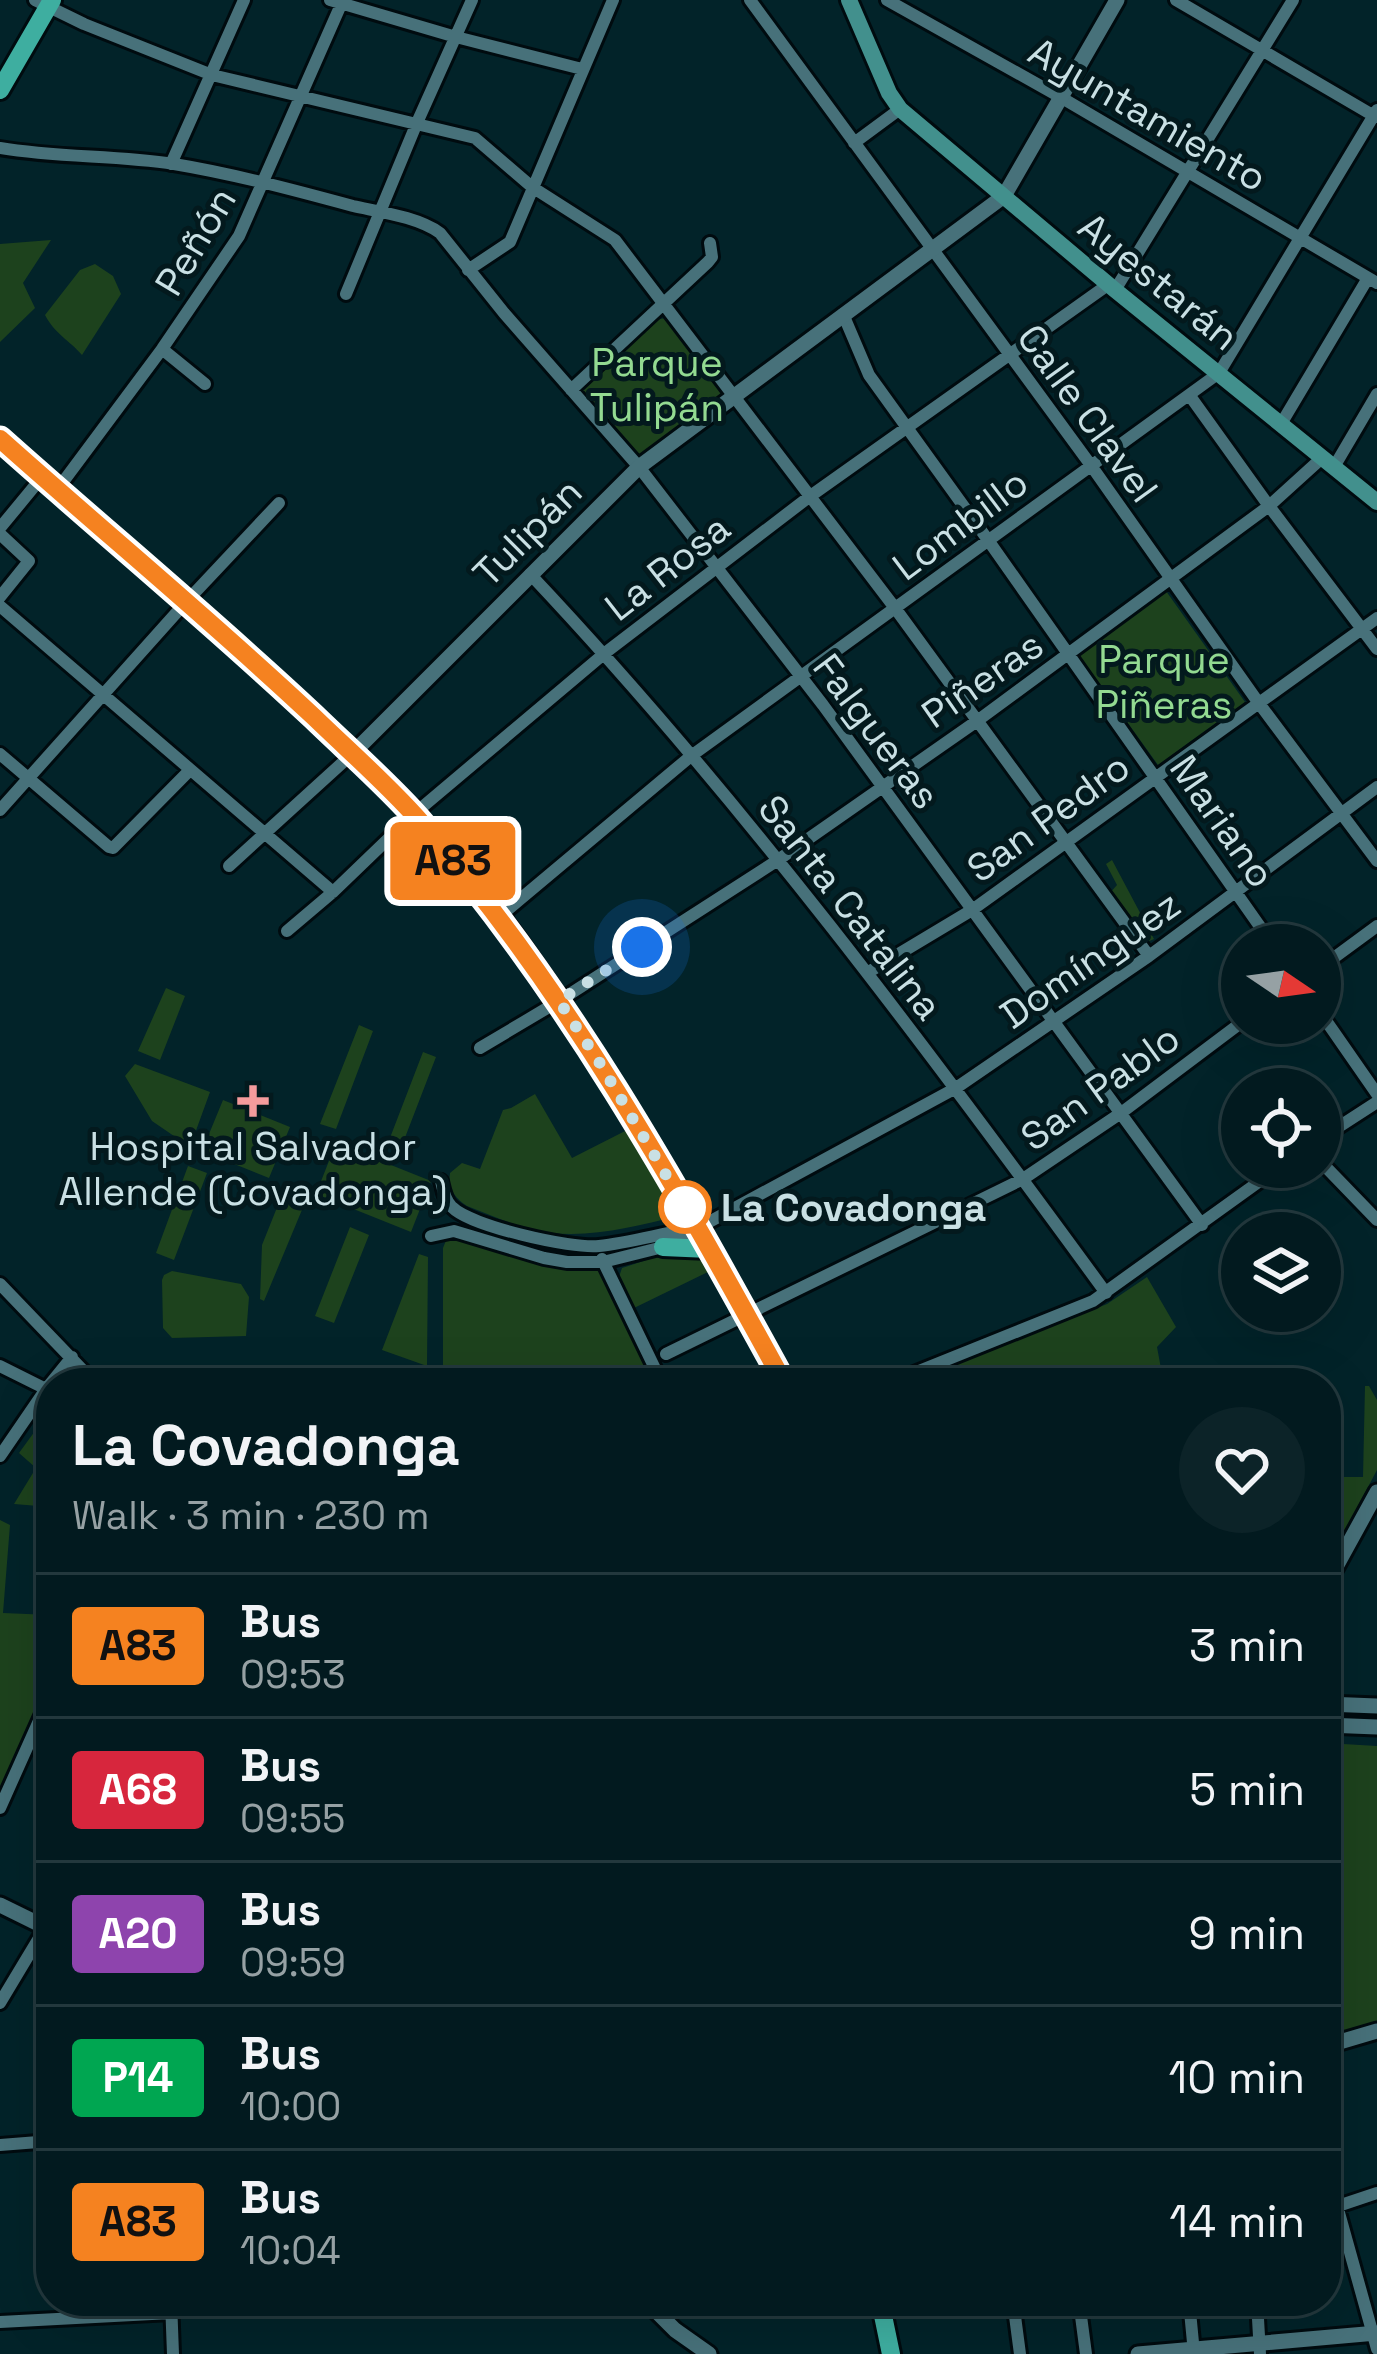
<!DOCTYPE html>
<meta charset="utf-8">
<style>
:root{--surface:#021a1f;--page:#0c2328;--text:#f1f3f6;--muted:#96a1a4;--line:#23383d}
body{margin:0;font-family:"Space Grotesk",sans-serif;background:var(--page);color:var(--text);height:100vh;display:flex;flex-direction:column;font-size:45px;white-space:nowrap}
*{box-sizing:border-box;margin:0}
p{font-size:39px;color:var(--muted)}
.icon{flex:none;width:66px;height:66px;fill:none;stroke:currentColor;stroke-width:2;stroke-linecap:round;stroke-linejoin:round}
.map{position:relative;flex:1;overflow:hidden}
.drawer{position:absolute;left:36px;top:1368px;width:1305px;height:948px;display:flex;flex-direction:column;background:var(--surface);border-radius:48px;box-shadow:0 12px 48px #0002,0 0 0 3px var(--line)}
.drawer>*{flex:none}
.badge{padding:0 24px;border-radius:9px;font-size:42px;line-height:78px}
.needle{width:78px;rotate:103deg}
.buttons{position:absolute;left:1221px;top:924px;display:grid;gap:24px}
.buttons a{display:grid;place-items:center;width:120px;height:120px;border-radius:50%;background:var(--surface);box-shadow:0 12px 48px #0002,0 0 0 3px var(--line);font-size:60px}
.you{position:absolute;width:60px;height:60px;margin:-30px;border:9px solid #fff;border-radius:50%;background:#1a73e8;box-shadow:0 0 0 18px #1a73e833}
.map>.badge{position:absolute;translate:-50% -50%;box-shadow:0 0 0 6px #fff}
.round{display:grid;place-items:center;flex:none;width:126px;height:126px;border-radius:63px;background:var(--page)}
.summary{display:flex;align-items:center;justify-content:space-between;height:204px;padding:0 36px}
h1{font-size:57px;font-weight:700;line-height:90px}
ul{padding:0;list-style:none}
li{display:flex;align-items:center;gap:36px;height:144px;padding:0 36px;border-top:3px solid var(--line)}
li div{flex:1}
li b{display:block;font-size:45px}
li em{font-style:normal}
li .badge{min-width:132px;font-weight:700;text-align:center}
.map>svg:first-child{display:block}
</style>
<div class="map">
<svg width="1377" height="2354" viewBox="0 0 1377 2354">
<rect width="100%" height="100%" fill="#022329"/>
<path fill="#1d421d" d="M 51,240 L 23,283 L 35,308 L 0,342 L 0,244 Z
M 95,264 L 113,276 L 121,294 L 82,355 C 69,340 55,334 45,315 L 80,270 Z
M 665,318 L 723,389 L 723,398 L 639,456 L 633,453 L 579,394 L 579,389 L 656,320 Z
M 1166,591 L 1245,702 L 1158,765 L 1078,654 Z
M 1112,860 L 1154,939 L 1145,943 L 1109,894 L 1117,885 L 1106,864 Z
M 166,988 L 185,996 L 160,1060 L 138,1051 Z
M 359,1025 L 373,1031 L 336,1129 L 320,1124 Z
M 423,1052 L 436,1057 L 401,1148 L 388,1143 Z
M 135,1064 L 210,1092 L 190,1147 L 152,1121 L 125,1076 Z
M 535,1094 L 572,1158 L 629,1129 L 679,1216 C 631,1227 579,1242 530,1229 C 508,1223 488,1214 467,1206 C 454,1197 448,1189 450,1173 L 462,1163 L 480,1169 L 503,1110 L 511,1108 Z
M 223,1100 L 290,1127 L 269,1178 L 202,1151 Z
M 336,1143 L 431,1181 L 411,1232 L 316,1194 Z
M 188,1166 L 207,1173 L 174,1260 L 156,1253 Z
M 282,1195 L 304,1205 L 264,1301 L 260,1299 L 262,1245 Z
M 350,1227 L 369,1235 L 334,1323 L 315,1316 Z
M 454,1237 C 505,1251 549,1277 603,1268 L 648,1369 L 616,1383 L 443,1383 L 443,1248 L 447,1238 Z
M 692,1253 L 702,1258 L 712,1270 L 634,1308 L 618,1280 L 622,1268 L 665,1254 Z
M 419,1254 L 428,1257 L 427,1366 L 382,1350 Z
M 172,1271 L 241,1284 L 249,1297 L 246,1336 L 172,1338 L 163,1328 L 162,1280 L 164,1275 Z
M 1147,1277 L 1176,1327 L 1157,1347 L 1162,1374 L 1176,1376 L 1178,1383 L 908,1383 L 1107,1304 Z
M 1365,1386 L 1369,1386 L 1377,1400 L 1377,1470 L 1326,1566 L 1326,1477 L 1363,1477 Z
M 51,1409 L 51,1507 L 14,1504 L 36,1468 L 19,1453 Z
M 0,1520 L 10,1525 L 3,1613 L 51,1615 L 51,1671 L 0,1792 Z
M 1326,1743 L 1377,1746 L 1377,2024 L 1326,2037 Z"/>
<g fill="none" stroke-linecap="round" stroke-linejoin="round">
<defs>
<path id="minor" d="M 35,0 L 84,24 L 212,75 L 475,138 L 532,187 L 615,240 L 895,608 L 1149,956
M 330,0 L 456,37 L 582,69
M 750,0 L 1090,464 L 1258,702 L 1377,861
M 887,0 L 1062,98 L 1377,283
M 1176,0 L 1376,117
M 854,143 L 900,109
M 0,148 C 58,158 116,155 174,164 C 234,174 294,190 353,206 C 380,212 418,217 440,233 L 504,313 L 639,467 L 823,705 L 1202,1225
M 171,164 L 244,0
M 468,270 L 510,242 L 613,0
M 1115,290 L 1293,0
M 346,294 L 416,125 L 472,0
M 843,314 L 869,375 L 988,540 L 1273,945
M 162,349 L 205,384
M 571,390 L 708,262 L 712,257 L 710,243
M 1190,396 L 1269,506 L 1377,649
M 1281,424 L 1368,278
M 1334,467 L 1377,394
M 57,490 L 162,349 L 239,236 L 343,0
M 0,528 L 42,477
M 0,534 L 29,561 L 0,597
M 530,574 C 741,798 925,1045 1106,1293
M 0,606 L 333,892
M 0,754 L 109,847 L 113,848 L 190,770
M 0,810 L 186,602 L 279,503
M 229,866 L 352,754
M 499,917 L 691,756 L 1219,373 L 1377,110
M 287,931 L 333,892 L 414,814 L 605,653 L 809,497 L 1109,284
M 1320,968 L 1377,926
M 867,973 L 972,910 L 1377,618
M 1320,1012 L 1377,1094
M 480,1048 L 559,1001 L 778,860 L 977,721 L 1269,506 L 1323,457
M 1320,1139 L 1377,1102
M 1320,1161 L 1377,1220
M 441,1181 C 443,1190 445,1201 452,1207 C 470,1226 571,1249 599,1246 C 627,1243 656,1235 684,1230
M 431,1236 L 454,1231 L 544,1258 L 567,1262 L 603,1262 L 663,1247 L 956,1088 L 1149,956 L 1377,787
M 602,1259 L 662,1383
M 0,1284 L 95,1383
M 666,1354 L 1023,1179 L 1121,1113 L 1242,1022
M 0,1366 L 46,1389
M 889,1383 L 1093,1301 L 1260,1181
M 0,1456 L 46,1389 L 72,1357
M 0,1808 L 51,1694
M 0,2003 L 45,1928
M 0,2145 L 51,2141
M 1326,2166 L 1377,2349
M 1338,2206 L 1377,2193
M 171,2301 L 173,2354
M 1013,2301 L 1020,2354
M 1079,2301 L 1086,2354
M 1189,2301 L 1194,2353
M 1257,2301 L 1260,2354
M 0,2322 L 171,2313"/>
<path id="tertiary" d="M 352,754 L 639,467 L 1004,196 L 1117,0
M 1326,1585 L 1377,1492
M 1326,1704 L 1377,1706
M 1326,1725 L 1377,1727
M 0,1905 L 51,1930
M 1326,2046 L 1377,2031
M 646,2301 L 675,2330 L 709,2354
M 1138,2354 L 1377,2333"/>
<path id="secondary" d="M 849,0 L 889,93 L 900,109 L 1115,290 L 1377,502"/>
<path id="primary" d="M 0,90 L 52,0
M 0,439 C 138,563 283,679 412,812 C 504,908 576,1024 644,1138 C 692,1219 740,1300 784,1383
M 663,1247 L 709,1249
M 880,2301 L 891,2354"/>
</defs>
<use href="#minor" stroke="#000b0f" stroke-width="18"/>
<use href="#tertiary" stroke="#000b0f" stroke-width="21"/>
<use href="#secondary" stroke="#000b0f" stroke-width="22"/>
<use href="#primary" stroke="#000b0f" stroke-width="24"/>
<use href="#minor" stroke="#47717a" stroke-width="12"/>
<use href="#tertiary" stroke="#47717a" stroke-width="15"/>
<use href="#secondary" stroke="#42908d" stroke-width="16"/>
<use href="#primary" stroke="#3eaea0" stroke-width="18"/>
</g>
<g fill="none" stroke-linecap="round" stroke-linejoin="round">
<defs>
<path id="line" d="M 0,439 C 104,532 212,621 314,717 C 348,750 386,783 418,819 C 566,988 676,1186 784,1383"/>
</defs>
<use href="#line" stroke="#fff" stroke-width="27"/>
<use href="#line" stroke="#f58220" stroke-width="18"/>
<path stroke="#c9e0e4" stroke-width="12" stroke-dasharray="0 21.6" d="M 642,947 L 559,1001 L 598,1060 L 685,1207"/>
</g>
<path fill="#f59b9c" stroke="#03191d" stroke-width="4.5" d="M247 1083h12v12h12v12h-12v12h-12v-12h-12v-12h12z"/>
<circle fill="#fff" stroke="#f58220" stroke-width="6" cx="685" cy="1207" r="24"/>
<g text-anchor="middle" stroke-width="10" stroke-linejoin="round" paint-order="stroke">
<g font-size="39" fill="#c9e0e4" stroke="#03191d">
<text transform="translate(1148 114) rotate(30)" y="14">Ayuntamiento</text>
<text transform="translate(195 241) rotate(-59)" y="14">Peñón</text>
<text transform="translate(1159 281) rotate(39)" y="14">Ayestarán</text>
<text transform="translate(1088 413) rotate(54)" y="14">Calle Clavel</text>
<text transform="translate(960 524) rotate(-37)" y="14">Lombillo</text>
<text transform="translate(527 532) rotate(-45)" y="14">Tulipán</text>
<text transform="translate(667 567) rotate(-38)" y="14">La Rosa</text>
<text transform="translate(982 679) rotate(-35)" y="14">Piñeras</text>
<text transform="translate(877 731) rotate(53)" y="14">Falgueras</text>
<text transform="translate(1048 817) rotate(-36)" y="14">San Pedro</text>
<text transform="translate(1223 821) rotate(55)" y="14">Mariano</text>
<text transform="translate(851 907) rotate(52)" y="14">Santa Catalina</text>
<text transform="translate(1090 959) rotate(-35)" y="14">Domínguez</text>
<text transform="translate(1100 1087) rotate(-36)" y="14">San Pablo</text>
</g>
<g font-size="39" fill="#93da91" stroke="#03191d">
<text x="657" y="376">Parque<tspan x="657" dy="45">Tulipán</tspan></text>
<text x="1164" y="673">Parque<tspan x="1164" dy="45">Piñeras</tspan></text>
</g>
<g font-size="39" fill="#c9e0e4" stroke="#03191d">
<text x="253" y="1160">Hospital Salvador<tspan x="253" dy="45">Allende (Covadonga)</tspan></text>
</g>
<g font-size="39" font-weight="bold" fill="#c9e0e4" stroke="#03191d" text-anchor="start">
<text x="721" y="1221">La Covadonga</text>
</g>
</g>
</svg>
<div class="buttons">
<a><svg class="needle" viewBox="-14 -14 28 28"><path d="M0-13l5 13h-10z" fill="#e53935"/><path d="M0 13l5-13h-10z" fill="#96a1a4"/></svg></a>
<a><svg class="icon" aria-label="locate" viewBox="0 0 24 24"><circle cx="12" cy="12" r="6"/><path d="M12 2v4M12 18v4M2 12h4M18 12h4"/></svg></a>
<a><svg class="icon" aria-label="layers" viewBox="0 0 24 24"><path d="M12 4l9 5-9 5-9-5zM3 14l9 5 9-5"/></svg></a>
</div>
<div class="you" style="left:642px;top:947px"></div>
<b class="badge" style="left:453px;top:861px;background:#f58220;color:#111">A83</b>
<section class="drawer">
<div class="summary"><div><h1>La Covadonga</h1><p>Walk · 3 min · 230 m</p></div><a class="round"><svg class="icon" aria-label="heart" viewBox="0 0 24 24"><path d="M12 20l-8-8c-3-5 5-10 8-4 3-6 11-1 8 4z"/></svg></a></div>
<ul>
<li><span class="badge" style="background:#f58220;color:#111">A83</span><div><b>Bus</b><p>09:53</p></div><em>3 min</em></li>
<li><span class="badge" style="background:#d7263d;color:#fff">A68</span><div><b>Bus</b><p>09:55</p></div><em>5 min</em></li>
<li><span class="badge" style="background:#8e44ad;color:#fff">A20</span><div><b>Bus</b><p>09:59</p></div><em>9 min</em></li>
<li><span class="badge" style="background:#00a651;color:#fff">P14</span><div><b>Bus</b><p>10:00</p></div><em>10 min</em></li>
<li><span class="badge" style="background:#f58220;color:#111">A83</span><div><b>Bus</b><p>10:04</p></div><em>14 min</em></li>
</ul>
</section>
</div>
